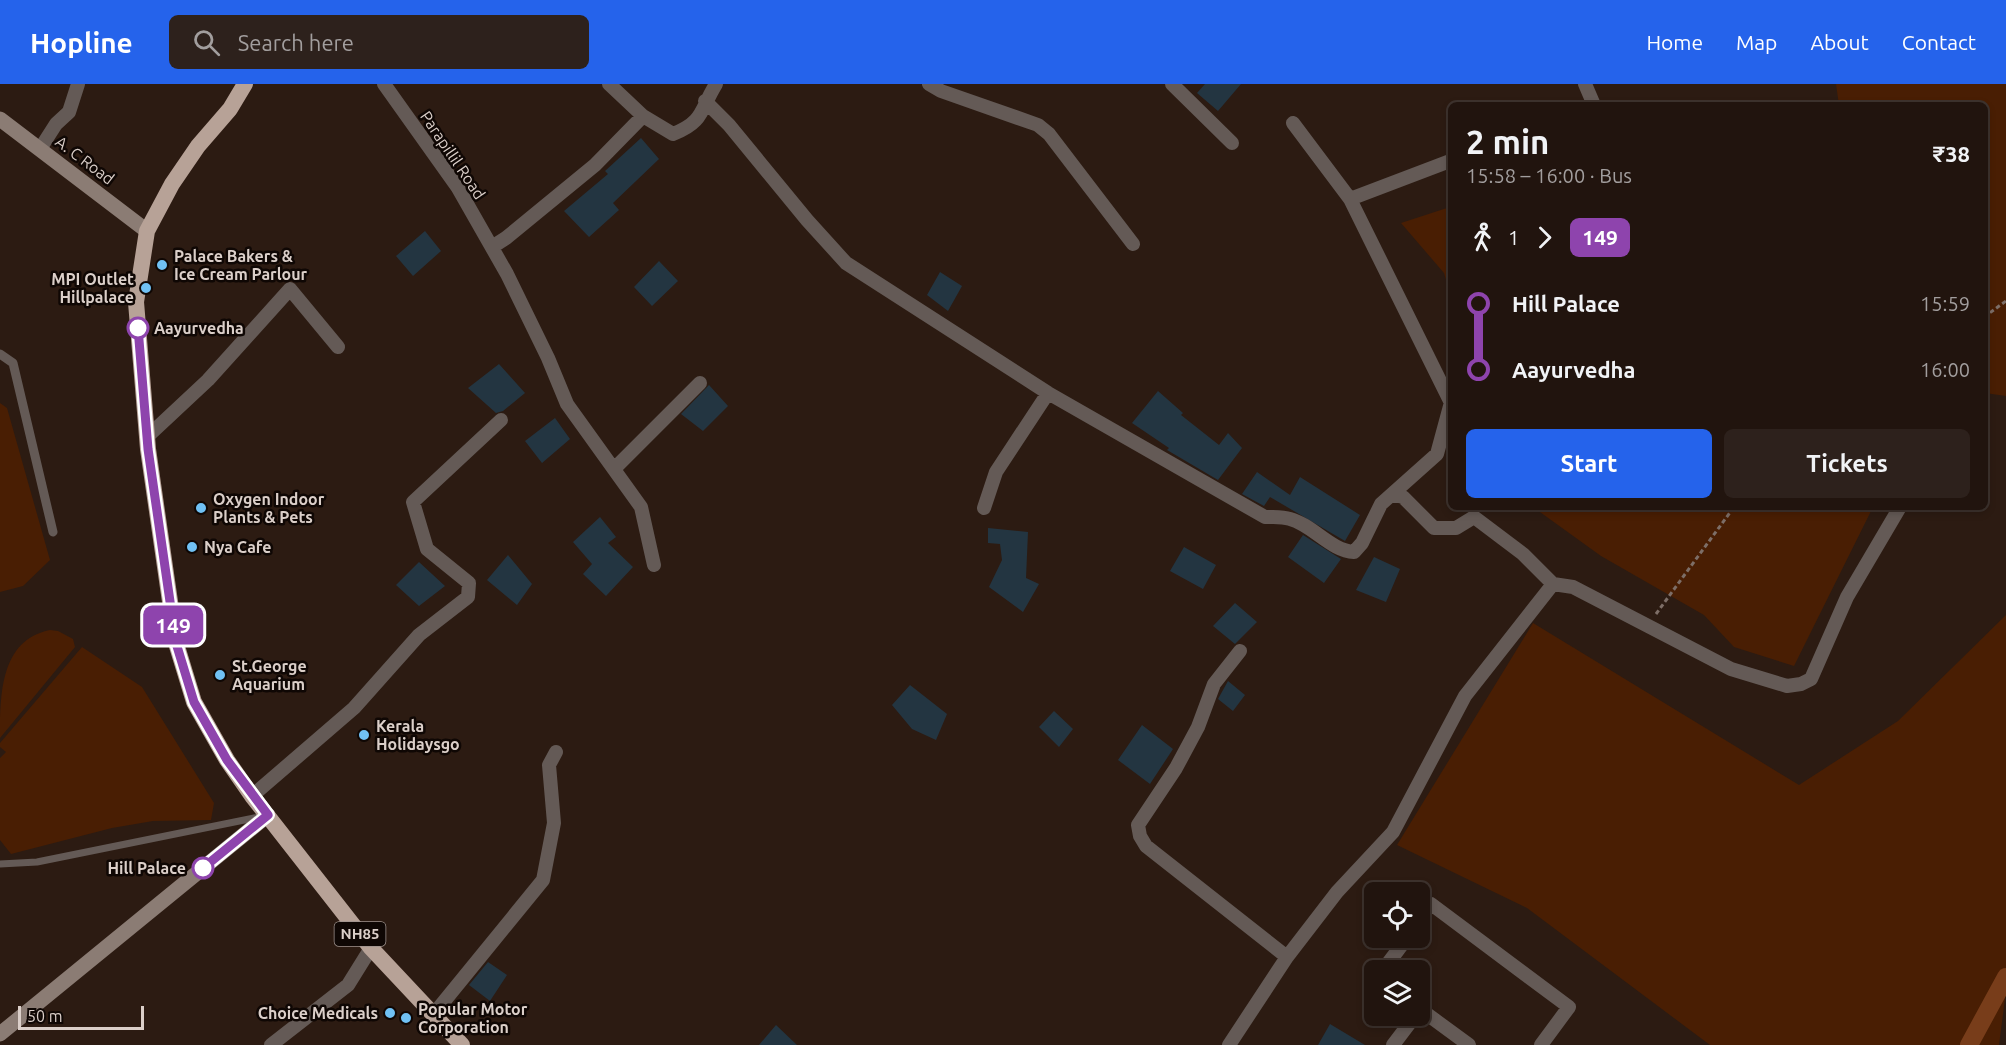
<!DOCTYPE html>
<meta charset="utf-8">
<style>
:root{--surface:#21140e;--page:#2d211c;--text:#f1f3f6;--muted:#a29e9e;--line:#3e332e;--accent:#2563eb}
body{margin:0;font-family:Ubuntu,sans-serif;background:var(--page);color:var(--text);height:100vh;display:flex;flex-direction:column;font-size:22px;white-space:nowrap}
*{box-sizing:border-box;margin:0}
p{font-size:20px;color:var(--muted)}
.icon{flex:none;width:33px;height:33px;fill:none;stroke:currentColor;stroke-width:2;stroke-linecap:round;stroke-linejoin:round}
.map{position:relative;flex:1;overflow:hidden}
.details{position:absolute;left:1448px;top:18px;width:540px;height:408px;display:flex;flex-direction:column;background:var(--surface);border-radius:9px;box-shadow:0 3px 9px #0003,0 0 0 2px var(--line)}
.details>*{flex:none}
.badge{padding:0 12px;border-radius:9px;font-size:21px;line-height:39px}
.tools{position:absolute;left:1364px;top:798px;display:grid;gap:12px}
.tools a{display:grid;place-items:center;width:66px;height:66px;border-radius:9px;background:var(--surface);box-shadow:0 3px 9px #0003,0 0 0 2px var(--line);font-size:30px}
.scale{position:absolute;left:18px;bottom:15px;width:126px;box-sizing:border-box;padding-left:6px;border:3px solid #dbcfc9;border-top:0;font-size:16px;line-height:21px;white-space:nowrap;color:#dbcfc9;-webkit-text-stroke:4px #0f0704;paint-order:stroke}
.map>.badge{position:absolute;translate:-50% -50%;box-shadow:0 0 0 3px #fff}
.legs{display:flex;align-items:center;gap:9px;height:66px;padding:0 18px;font-size:20px}
.legs p{margin-inline-start:auto}
.summary{display:flex;align-items:center;justify-content:space-between;height:102px;padding:0 18px}
h1{font-size:33px;font-weight:700;line-height:45px}
.primary-button{display:flex;gap:12px;margin-top:auto;padding:12px 18px}
.primary-button a{flex:1;height:69px;border-radius:9px;background:var(--accent);color:#fff;font-size:24px;font-weight:700;line-height:69px;text-align:center}
.primary-button a+a{background:var(--page);color:var(--text)}
ul{padding:0 18px;list-style:none}
li{display:flex;align-items:center;gap:21px;height:66px;font-size:22px}
li i{display:grid;place-items:center;width:9px;height:100%;margin:0 8px;background:currentColor}
li i::after{content:'';width:15px;height:15px;margin:-8px;border:4px solid;border-radius:50%;background:var(--surface)}
li p{margin-inline-start:auto}
li:first-child i{background:linear-gradient(#0000 50%,currentColor 0)}
li:last-child i{background:linear-gradient(currentColor 50%,#0000 0)}
header{display:flex;align-items:center;gap:36px;box-sizing:border-box;height:84px;padding:0 30px;background:var(--accent);color:#fff}
header strong{font-size:28px}
nav{display:flex;gap:33px;margin-inline-start:auto;font-size:21px}
.search{width:420px;height:54px;background:var(--page);display:flex;align-items:center;gap:15px;box-sizing:border-box;padding:0 21px;border-radius:9px;color:var(--muted);font-size:22px}
.map>svg:first-child{display:block}
</style>
<header>
<strong>Hopline</strong>
<div class="search"><svg class="icon" aria-label="search" viewBox="0 0 24 24"><circle cx="10" cy="10" r="6"/><path d="M15 15l6 6"/></svg>Search here</div>
<nav><a>Home</a><a>Map</a><a>About</a><a>Contact</a></nav>
</header>
<div class="map">
<svg width="2006" height="961" viewBox="0 0 2006 961">
<rect width="100%" height="100%" fill="#2c1b12"/>
<path fill="#491e03" d="M 1836,0 L 2006,0 L 2006,312 L 1985,309 L 1984,21 L 1839,21 Z
M 1450,123 L 1450,209 L 1444,189 L 1401,139 Z
M 0,319 L 7,324 L 50,476 L 23,502 L 0,508 Z
M 1533,423 L 1873,423 L 1794,582 L 1734,563 L 1704,531 L 1601,472 Z
M 2006,531 L 2006,907 L 1999,961 L 1710,961 L 1527,824 L 1397,761 L 1533,539 L 1799,701 L 1898,637 Z
M 50,546 L 58,547 L 73,555 L 75,563 L 0,654 C 0,611 0,556 50,546 Z
M 82,563 L 142,603 L 214,719 L 211,736 L 153,737 L 112,744 L 11,770 L 0,756 L 0,674 L 6,668 L 0,663 L 0,659 Z"/>
<g fill="none" stroke-linecap="round" stroke-linejoin="round">
<path stroke="#783d1a" stroke-width="18" d="M 1969,961 L 2006,893"/>
</g>
<path fill="#233541" d="M 1205,0 L 1241,0 L 1218,27 L 1197,9 Z
M 641,54 L 659,75 L 613,119 L 619,126 L 589,153 L 564,127 L 608,90 L 605,87 Z
M 425,147 L 441,167 L 413,192 L 396,172 Z
M 659,177 L 678,197 L 652,222 L 634,203 Z
M 940,188 L 962,202 L 948,227 L 927,211 Z
M 499,280 L 525,309 L 503,327 L 496,329 L 468,304 Z
M 709,301 L 728,322 L 703,347 L 681,330 Z
M 1158,307 L 1183,329 L 1181,331 L 1219,361 L 1228,349 L 1242,364 L 1218,396 L 1167,366 L 1169,364 L 1132,339 Z
M 555,334 L 570,355 L 542,379 L 525,357 Z
M 1257,388 L 1290,411 L 1300,393 L 1360,431 L 1345,457 L 1270,413 L 1264,422 L 1242,410 Z
M 600,433 L 616,453 L 608,459 L 633,483 L 606,512 L 583,490 L 592,480 L 573,458 Z
M 988,444 L 1028,448 L 1026,494 L 1039,500 L 1023,528 L 989,503 L 1002,476 L 1000,460 L 988,459 Z
M 1303,451 L 1341,475 L 1324,499 L 1288,473 Z
M 1184,463 L 1216,481 L 1203,505 L 1170,487 Z
M 508,471 L 532,500 L 517,521 L 487,496 Z
M 1374,473 L 1400,485 L 1386,518 L 1356,506 Z
M 419,478 L 445,502 L 419,522 L 396,501 Z
M 1235,519 L 1257,538 L 1235,560 L 1213,542 Z
M 1228,597 L 1245,611 L 1233,627 L 1218,615 Z
M 910,601 L 947,630 L 936,656 L 912,645 L 892,621 Z
M 1054,627 L 1073,645 L 1059,663 L 1039,643 Z
M 1142,641 L 1173,665 L 1150,700 L 1118,676 Z
M 488,878 L 507,891 L 490,917 L 469,901 Z
M 1330,940 L 1365,961 L 1318,961 Z
M 776,941 L 797,961 L 759,961 Z"/>
<g fill="none" stroke-linecap="round" stroke-linejoin="round">
<path stroke="#7d6e67" stroke-width="3" stroke-dasharray="4.5 3" stroke-linecap="butt" d="M 1984,233 L 2006,217
M 1656,530 L 1734,423"/>
<path stroke="#645a56" stroke-width="7" d="M 0,780 L 37,778 L 259,733"/>
<path stroke="#645a56" stroke-width="9" d="M 0,270 L 13,279 L 53,448"/>
<path stroke="#645a56" stroke-width="14" d="M 384,0 L 458,104 L 507,190 L 548,274 L 567,320 L 641,423 L 654,481
M 609,0 L 643,32 L 673,50 C 704,38 700,26 716,0
M 929,0 L 941,7 L 1038,41 L 1049,50 L 1133,160
M 1172,0 L 1232,59
M 1585,0 L 1594,21
M 705,17 L 729,41 L 807,136 L 846,179 L 1048,309 L 1265,433 C 1273,433 1282,432 1290,435 C 1313,441 1331,467 1354,468 L 1362,459 L 1381,420 L 1437,370 L 1450,322
M 1293,39 L 1350,115 L 1450,317
M 40,65 L 56,40 L 69,28 L 78,0
M 1350,115 L 1450,77
M 492,163 L 506,154 L 595,81 L 643,32
M 147,353 L 208,296 L 290,205 L 338,263
M 614,385 L 700,299
M 1394,411 L 1403,413 L 1434,444 L 1456,444 L 1474,433 L 1523,470 L 1553,500 L 1573,503 L 1731,585 L 1787,602 L 1801,600 L 1811,595 L 1847,513 L 1900,423
M 984,424 L 996,388 L 1048,309
M 1240,567 L 1214,600 L 1198,643 L 1176,684 L 1138,741 L 1140,752 L 1146,762 L 1287,873
M 252,712 L 354,624 L 419,551 L 468,513 L 469,499 L 427,465 L 413,418 L 501,336
M 1419,836 L 1431,820 L 1569,923 L 1541,961
M 1383,886 L 1407,854
M 1420,925 L 1469,961
M 433,931 L 543,796 L 554,739 L 549,681 L 556,668
M 271,961 L 348,901 L 371,864
M 1229,961 L 1287,873 L 1337,808 L 1393,748 L 1465,612 L 1553,500
M 1393,961 L 1415,932"/>
<path stroke="#8b7c74" stroke-width="15" d="M 0,35 L 147,147
M 0,950 L 268,731"/>
<path stroke="#b7a297" stroke-width="16" d="M 245,0 L 230,25 L 198,62 L 172,100 L 147,147 L 136,218 L 148,365 L 176,559 L 194,618 L 227,676 L 252,712 L 371,864 L 462,961"/>
</g>
<g fill="none" stroke-linecap="round" stroke-linejoin="round">
<defs>
<path id="line-1" d="M 138,244 L 148,365 L 176,559 L 194,618 L 227,676 L 268,731 L 203,784"/>
</defs>
<use href="#line-1" stroke="#fff" stroke-width="14"/>
<use href="#line-1" stroke="#8e44ad" stroke-width="9"/>
</g>
<g fill="#70c1f4" stroke="#0f0704" stroke-width="2">
<circle cx="162" cy="181" r="6"/>
<circle cx="146" cy="204" r="6"/>
<circle cx="201" cy="424" r="6"/>
<circle cx="192" cy="463" r="6"/>
<circle cx="220" cy="591" r="6"/>
<circle cx="364" cy="651" r="6"/>
<circle cx="390" cy="929" r="6"/>
<circle cx="406" cy="934" r="6"/>
</g>
<g fill="#fff" stroke="#8e44ad" stroke-width="3">
<circle cx="138" cy="244" r="10"/>
<circle cx="203" cy="784" r="10"/>
</g>
<g text-anchor="middle" stroke-width="5" stroke-linejoin="round" paint-order="stroke">
<rect fill="#0f0704" stroke="#9e938e" stroke-width="1.5" x="334.5" y="838" width="51" height="24" rx="4.5"/>
<g font-size="15" font-weight="bold" fill="#dbcfc9">
<text x="360" y="855">NH85</text>
</g>
<g font-size="16" fill="#dbcfc9" stroke="#0f0704">
<text transform="translate(453 71) rotate(56)" y="6">Parapillil Road</text>
<text transform="translate(85 76) rotate(37)" y="6">A. C Road</text>
</g>
<g font-size="16" font-weight="bold" fill="#dbcfc9" stroke="#0f0704" text-anchor="start">
<text x="174" y="178">Palace Bakers &amp;<tspan x="174" dy="18">Ice Cream Parlour</tspan></text>
<text x="134" y="201" text-anchor="end">MPI Outlet<tspan x="134" dy="18">Hillpalace</tspan></text>
<text x="213" y="421">Oxygen Indoor<tspan x="213" dy="18">Plants &amp; Pets</tspan></text>
<text x="204" y="469">Nya Cafe</text>
<text x="232" y="588">St.George<tspan x="232" dy="18">Aquarium</tspan></text>
<text x="376" y="648">Kerala<tspan x="376" dy="18">Holidaysgo</tspan></text>
<text x="418" y="931">Popular Motor<tspan x="418" dy="18">Corporation</tspan></text>
<text x="378" y="935" text-anchor="end">Choice Medicals</text>
</g>
<g font-size="16" font-weight="bold" fill="#dbcfc9" stroke="#0f0704" text-anchor="start">
<text x="154" y="250">Aayurvedha</text>
<text x="186" y="790" text-anchor="end">Hill Palace</text>
</g>
</g>
</svg>
<div class="tools">
<a><svg class="icon" aria-label="locate" viewBox="0 0 24 24"><circle cx="12" cy="12" r="6"/><path d="M12 2v4M12 18v4M2 12h4M18 12h4"/></svg></a>
<a><svg class="icon" aria-label="layers" viewBox="0 0 24 24"><path d="M12 4l9 5-9 5-9-5zM3 14l9 5 9-5"/></svg></a>
</div>
<div class="scale">50 m</div>
<b class="badge" style="left:173px;top:541px;background:#8e44ad;color:#fff">149</b>
<section class="details">
<div class="summary"><div><h1>2 min</h1><p>15:58 – 16:00 · Bus</p></div><b>₹38</b></div>
<div class="legs"><svg class="icon" aria-label="walk" viewBox="0 0 24 24"><circle cx="13" cy="4" r="2"/><path d="M13 8l-2 6 4 7M11 14l-3 7M7 12l3-4h3l4 4"/></svg>1<svg class="icon" aria-label="forward" viewBox="0 0 24 24"><path d="M9 5l7 7-7 7"/></svg><b class="badge" style="background:#8e44ad;color:#fff">149</b></div>
<ul>
<li><i style="color:#8e44ad"></i><b>Hill Palace</b><p>15:59</p></li>
<li><i style="color:#8e44ad"></i><b>Aayurvedha</b><p>16:00</p></li>
</ul>
<div class="primary-button"><a>Start</a><a>Tickets</a></div>
</section>
</div>
